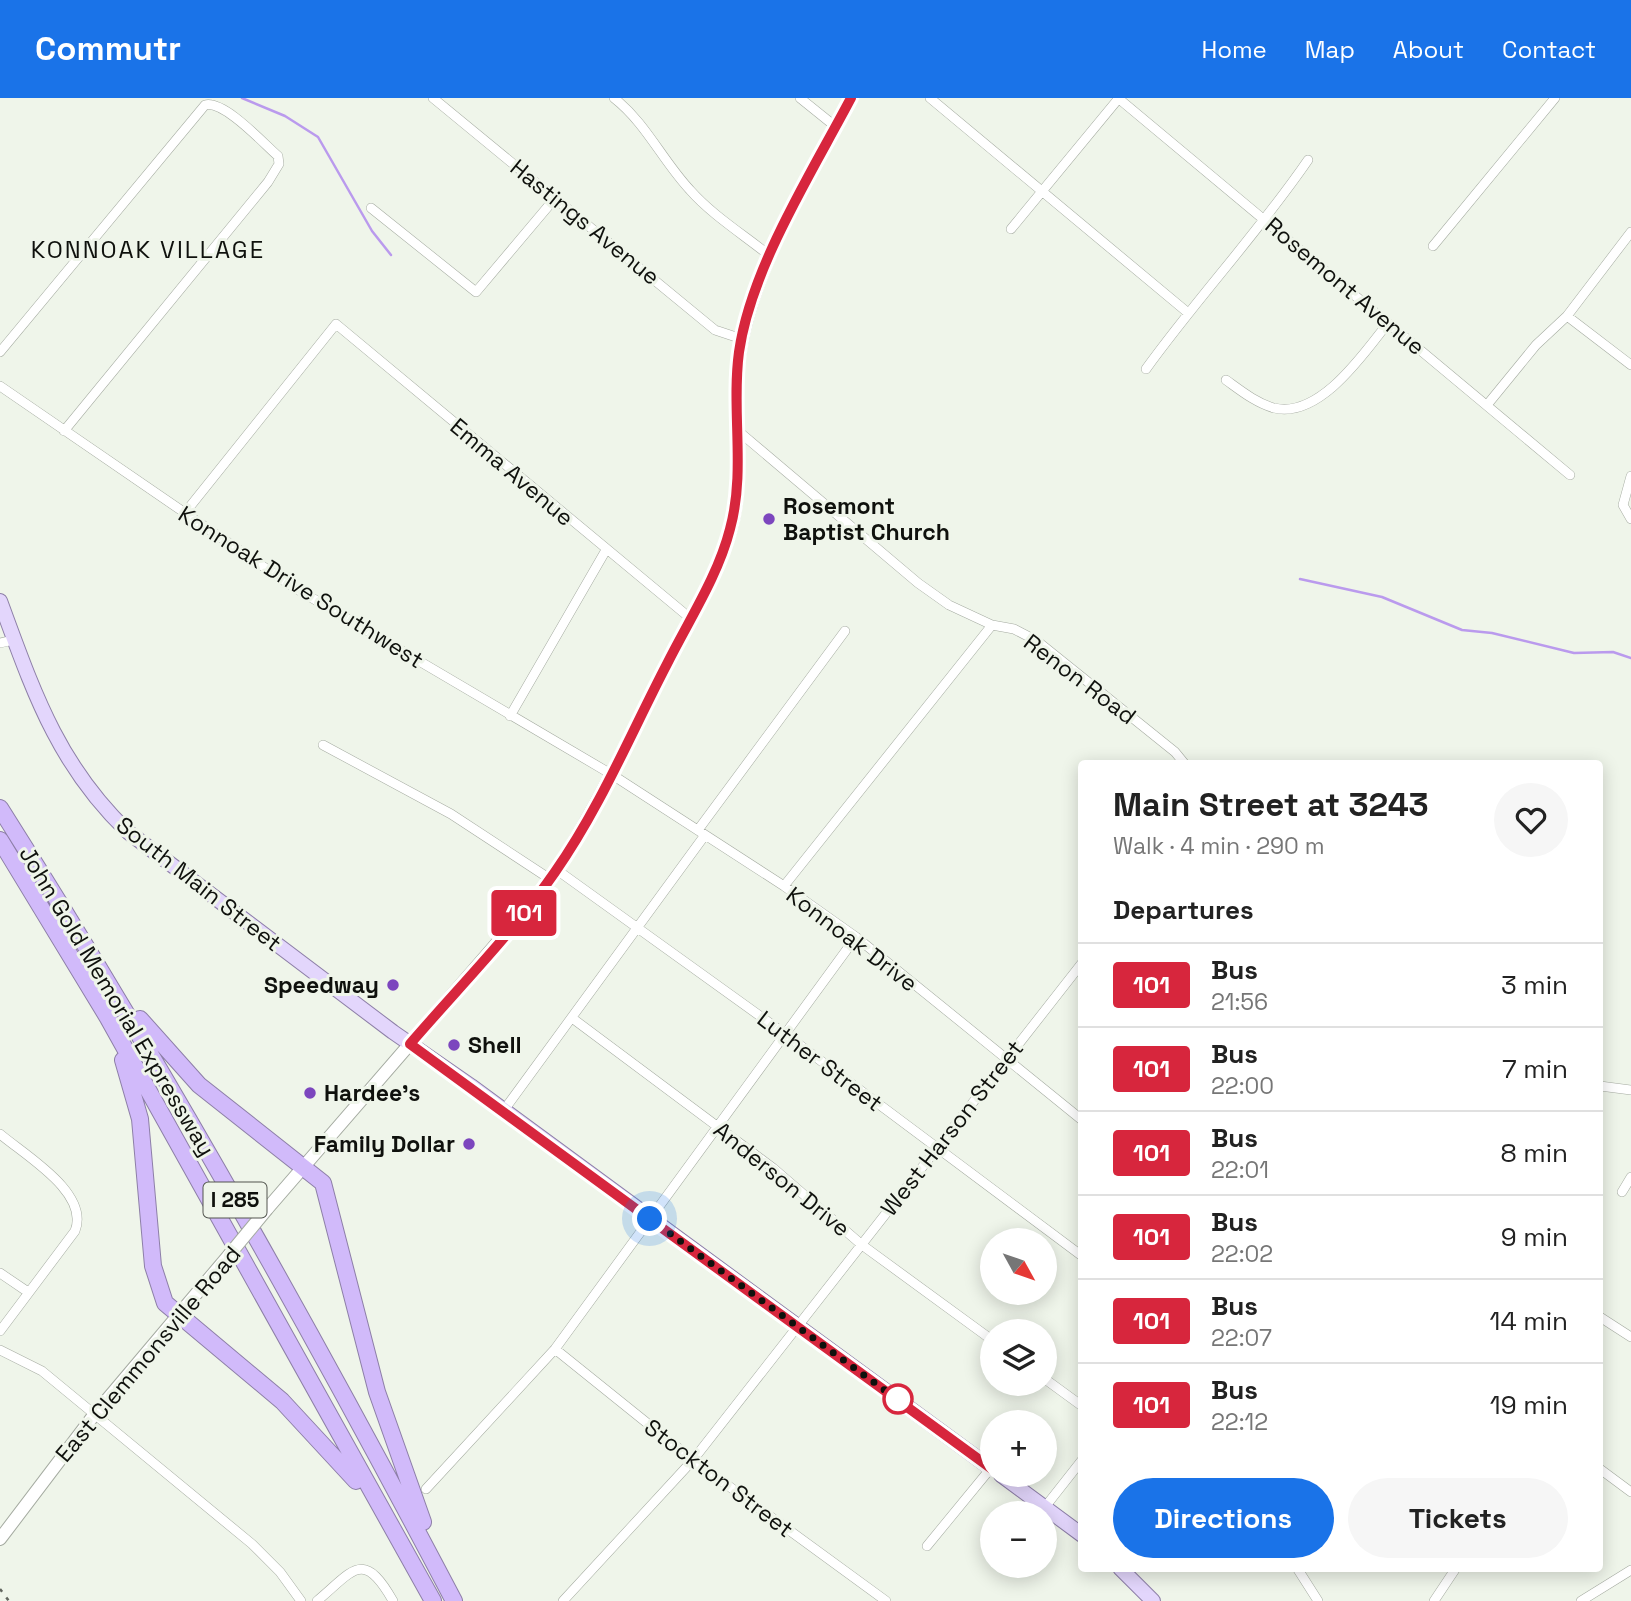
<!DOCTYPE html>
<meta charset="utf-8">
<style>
:root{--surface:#fff;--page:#f6f6f6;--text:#222;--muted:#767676;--line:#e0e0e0;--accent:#1a73e8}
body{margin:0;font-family:"Space Grotesk",sans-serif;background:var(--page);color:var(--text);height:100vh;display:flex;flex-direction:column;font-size:26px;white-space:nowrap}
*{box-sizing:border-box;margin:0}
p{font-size:23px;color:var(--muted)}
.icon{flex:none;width:38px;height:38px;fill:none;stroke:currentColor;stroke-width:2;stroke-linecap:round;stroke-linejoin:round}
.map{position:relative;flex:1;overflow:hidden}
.drawer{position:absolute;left:1078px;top:662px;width:525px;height:812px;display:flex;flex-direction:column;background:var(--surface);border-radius:7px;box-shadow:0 4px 18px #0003}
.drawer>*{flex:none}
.badge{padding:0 14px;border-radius:5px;font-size:24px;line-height:46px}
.needle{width:46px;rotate:130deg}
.fabs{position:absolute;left:980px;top:1130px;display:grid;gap:14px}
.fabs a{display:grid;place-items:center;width:77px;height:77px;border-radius:50%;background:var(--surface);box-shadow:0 4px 18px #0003;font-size:35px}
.you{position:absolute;width:35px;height:35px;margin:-18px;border:5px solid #fff;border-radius:50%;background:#1a73e8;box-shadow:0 0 0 10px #1a73e833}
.map>.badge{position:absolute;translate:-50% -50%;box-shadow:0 0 0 4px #fff}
h2{padding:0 35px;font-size:26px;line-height:63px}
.round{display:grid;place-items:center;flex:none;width:74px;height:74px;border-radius:37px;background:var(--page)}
.headline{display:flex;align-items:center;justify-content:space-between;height:119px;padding:0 35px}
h1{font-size:33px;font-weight:700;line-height:52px}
.action{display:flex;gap:14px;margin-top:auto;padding:14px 35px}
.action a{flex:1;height:80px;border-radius:42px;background:var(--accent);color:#fff;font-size:28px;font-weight:700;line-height:80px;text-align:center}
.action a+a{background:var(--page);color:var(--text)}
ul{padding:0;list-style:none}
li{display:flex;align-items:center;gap:21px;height:84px;padding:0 35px;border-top:2px solid var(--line)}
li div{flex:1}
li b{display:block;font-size:26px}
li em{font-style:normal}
li .badge{min-width:77px;font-weight:700;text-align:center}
header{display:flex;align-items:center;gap:42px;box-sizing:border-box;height:98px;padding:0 35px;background:var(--accent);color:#fff}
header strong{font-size:33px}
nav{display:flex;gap:38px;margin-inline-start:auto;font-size:24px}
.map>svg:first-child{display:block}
</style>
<header>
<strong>Commutr</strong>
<nav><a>Home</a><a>Map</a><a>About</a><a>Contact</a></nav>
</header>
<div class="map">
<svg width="1631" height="1503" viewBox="0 0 1631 1503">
<rect width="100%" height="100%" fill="#eff5ea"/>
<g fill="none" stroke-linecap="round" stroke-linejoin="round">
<path stroke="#ba9aed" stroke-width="2.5" d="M 242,0 L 285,18 L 318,39 L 372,133 L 391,157
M 1300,481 L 1382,499 L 1462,532 L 1492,535 L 1574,555 L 1613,554 L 1631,560"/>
<defs>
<path id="minor" d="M 433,0 L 715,232 L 742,241
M 614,0 C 646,25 662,62 690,92 C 712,117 744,137 770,158
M 800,0 L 836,29
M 930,0 L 1187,214
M 1118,0 L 1570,377
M 371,110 L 476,194 L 556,99
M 1011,131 L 1119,0
M 1433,148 L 1555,0
M 1567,218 L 1631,267
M 0,254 L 205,7 C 224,2 263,45 278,58 L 279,66 L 268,84 L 64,333
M 1146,271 C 1198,199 1258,135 1308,62
M 1226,282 C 1240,292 1256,305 1274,310 C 1320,321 1364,255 1388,225
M 0,288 L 290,487 L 611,676 L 784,788 L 856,839 L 1082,1022
M 1487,307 L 1536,247 L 1567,218 L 1631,134
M 737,332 L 918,485 L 949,507 L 992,527 L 1014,531 L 1037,543 L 1175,654 L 1184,665
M 1631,378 L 1623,407 L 1631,421
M 184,416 L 336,226 L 690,520
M 0,545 L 13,542
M 510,618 L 606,452
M 323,647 L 451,716 L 550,781
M 698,732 L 845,533
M 557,772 L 785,936 L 1082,1158
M 784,788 L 992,527
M 572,920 L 773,1070 L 862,1147 L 992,1242
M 1600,988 L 1631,992
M 504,1012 L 705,737
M 0,1036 C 26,1058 90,1095 75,1133 L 0,1233
M 1622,1094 L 1631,1079
M 0,1175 L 28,1194
M 1600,1219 L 1631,1239
M 555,1251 L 693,1362 L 886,1503
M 0,1252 L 42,1273 L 252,1446 L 280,1474 L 301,1503
M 1045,1281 L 1082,1308
M 1600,1371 L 1631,1394
M 426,1391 L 555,1251 L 856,839
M 1045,1409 L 1082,1362
M 927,1448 L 991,1370
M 1297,1470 L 1318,1503
M 317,1503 C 353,1473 363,1450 393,1503
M 563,1503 L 693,1362 L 1082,865
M 1434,1503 L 1456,1470
M 1581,1503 L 1631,1472"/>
<path id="secondary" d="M 267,1111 L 544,791 C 593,720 629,640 668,564 C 690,520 718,477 731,430 C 746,371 730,309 740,251 C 755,164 810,78 851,0
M 0,1441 L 94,1317 L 229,1157"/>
<path id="primary" d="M 0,503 C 33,592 57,666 128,734 L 393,934 L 471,988 L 992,1371
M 1001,1377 L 1082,1437
M 1120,1470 L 1153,1503"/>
<path id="motorway" d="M 0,710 C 163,967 312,1233 454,1503
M 0,742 L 108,920 L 433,1503
M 140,921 L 199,987 L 323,1085 L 377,1294 L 423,1424
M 123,962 L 140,1021 L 153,1168 L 165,1205 L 282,1303 L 356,1383"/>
</defs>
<use href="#minor" stroke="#a5aba1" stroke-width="10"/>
<use href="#secondary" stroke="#a5aba1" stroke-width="14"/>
<use href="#primary" stroke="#8d7fa7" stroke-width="16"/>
<use href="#motorway" stroke="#8d7fa7" stroke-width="18"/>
<use href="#minor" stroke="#fff" stroke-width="9"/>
<use href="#secondary" stroke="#fff" stroke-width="12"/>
<use href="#primary" stroke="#e3d6fc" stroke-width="14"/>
<use href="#motorway" stroke="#d1bafa" stroke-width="16"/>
<path stroke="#61655e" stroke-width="2.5" stroke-dasharray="3.5 7" stroke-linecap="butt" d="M 0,1491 L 9,1503"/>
<defs>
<path id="secondary-bridge" d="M 229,1157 L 267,1111"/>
</defs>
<use href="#secondary-bridge" stroke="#a5aba1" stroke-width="14" stroke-linecap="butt"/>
<use href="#secondary-bridge" stroke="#fff" stroke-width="12"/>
</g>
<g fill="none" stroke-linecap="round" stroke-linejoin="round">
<defs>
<path id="line" d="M 851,0 C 811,76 751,170 739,254 C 731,312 746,373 730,431 C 718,478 689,522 667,566 C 631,635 600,710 555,774 C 513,835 459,889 410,946 L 992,1371"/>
</defs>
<use href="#line" stroke="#fff" stroke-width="16"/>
<use href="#line" stroke="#d7263d" stroke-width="10"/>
<path stroke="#0f110d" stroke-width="7" stroke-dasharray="0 12.6" d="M 650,1121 L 905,1307 L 898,1301"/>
</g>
<g fill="#7c46be" stroke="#eff5ea" stroke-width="2.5">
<circle cx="769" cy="421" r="7"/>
<circle cx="393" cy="887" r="7"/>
<circle cx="454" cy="947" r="7"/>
<circle cx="310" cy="995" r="7"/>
<circle cx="469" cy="1046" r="7"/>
</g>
<circle fill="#fff" stroke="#d7263d" stroke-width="3.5" cx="898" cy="1301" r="14"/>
<g text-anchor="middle" stroke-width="6" stroke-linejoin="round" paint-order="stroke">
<rect fill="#eff5ea" stroke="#52554f" stroke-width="2" x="203.5" y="1084.5" width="63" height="35" rx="5"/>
<g font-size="21" font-weight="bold" fill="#0f110d">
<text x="235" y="1109">I 285</text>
</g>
<g font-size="23" fill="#0f110d" stroke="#eff5ea">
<text transform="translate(585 124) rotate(39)" y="8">Hastings Avenue</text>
<text transform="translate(1345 188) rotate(40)" y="8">Rosemont Avenue</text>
<text transform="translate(512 374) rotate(40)" y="8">Emma Avenue</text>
<text transform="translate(301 489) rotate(32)" y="8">Konnoak Drive Southwest</text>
<text transform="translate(1080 581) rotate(37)" y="8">Renon Road</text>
<text transform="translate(199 786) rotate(38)" y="8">South Main Street</text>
<text transform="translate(852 841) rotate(37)" y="8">Konnoak Drive</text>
<text transform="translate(117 903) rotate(59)" y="8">John Gold Memorial Expressway</text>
<text transform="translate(820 963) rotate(37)" y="8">Luther Street</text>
<text transform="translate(952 1030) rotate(-52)" y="8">West Harson Street</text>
<text transform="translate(782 1081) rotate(39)" y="8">Anderson Drive</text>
<text transform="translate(148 1256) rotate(-50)" y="8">East Clemmonsville Road</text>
<text transform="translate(719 1380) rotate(37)" y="8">Stockton Street</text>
</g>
<g font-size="23" font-weight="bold" fill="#0f110d" stroke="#eff5ea" text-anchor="start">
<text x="783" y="416">Rosemont<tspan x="783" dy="26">Baptist Church</tspan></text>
<text x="379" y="895" text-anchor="end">Speedway</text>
<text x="468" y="955">Shell</text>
<text x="324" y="1003">Hardee's</text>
<text x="455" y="1054" text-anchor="end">Family Dollar</text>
</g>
<g font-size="24" letter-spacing="2" fill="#0f110d" stroke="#eff5ea">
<text x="148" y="160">KONNOAK VILLAGE</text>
</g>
</g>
</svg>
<div class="fabs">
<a><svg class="needle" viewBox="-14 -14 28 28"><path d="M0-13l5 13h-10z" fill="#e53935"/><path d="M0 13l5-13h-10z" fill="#767676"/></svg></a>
<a><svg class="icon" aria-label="layers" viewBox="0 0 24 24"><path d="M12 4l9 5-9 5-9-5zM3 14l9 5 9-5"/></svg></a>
<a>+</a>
<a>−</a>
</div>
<div class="you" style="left:650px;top:1121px"></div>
<b class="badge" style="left:524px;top:815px;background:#d7263d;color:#fff">101</b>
<section class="drawer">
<div class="headline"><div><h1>Main Street at 3243</h1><p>Walk · 4 min · 290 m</p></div><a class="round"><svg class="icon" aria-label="heart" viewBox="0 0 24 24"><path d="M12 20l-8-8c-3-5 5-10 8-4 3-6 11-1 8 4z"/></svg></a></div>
<h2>Departures</h2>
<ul>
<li><span class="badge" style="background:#d7263d;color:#fff">101</span><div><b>Bus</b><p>21:56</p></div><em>3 min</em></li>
<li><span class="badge" style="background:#d7263d;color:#fff">101</span><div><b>Bus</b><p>22:00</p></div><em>7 min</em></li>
<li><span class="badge" style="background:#d7263d;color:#fff">101</span><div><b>Bus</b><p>22:01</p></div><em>8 min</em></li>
<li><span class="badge" style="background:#d7263d;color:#fff">101</span><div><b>Bus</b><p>22:02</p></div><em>9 min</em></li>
<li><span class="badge" style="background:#d7263d;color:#fff">101</span><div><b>Bus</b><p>22:07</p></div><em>14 min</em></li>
<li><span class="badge" style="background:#d7263d;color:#fff">101</span><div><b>Bus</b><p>22:12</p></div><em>19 min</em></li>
</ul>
<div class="action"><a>Directions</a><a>Tickets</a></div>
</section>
</div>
